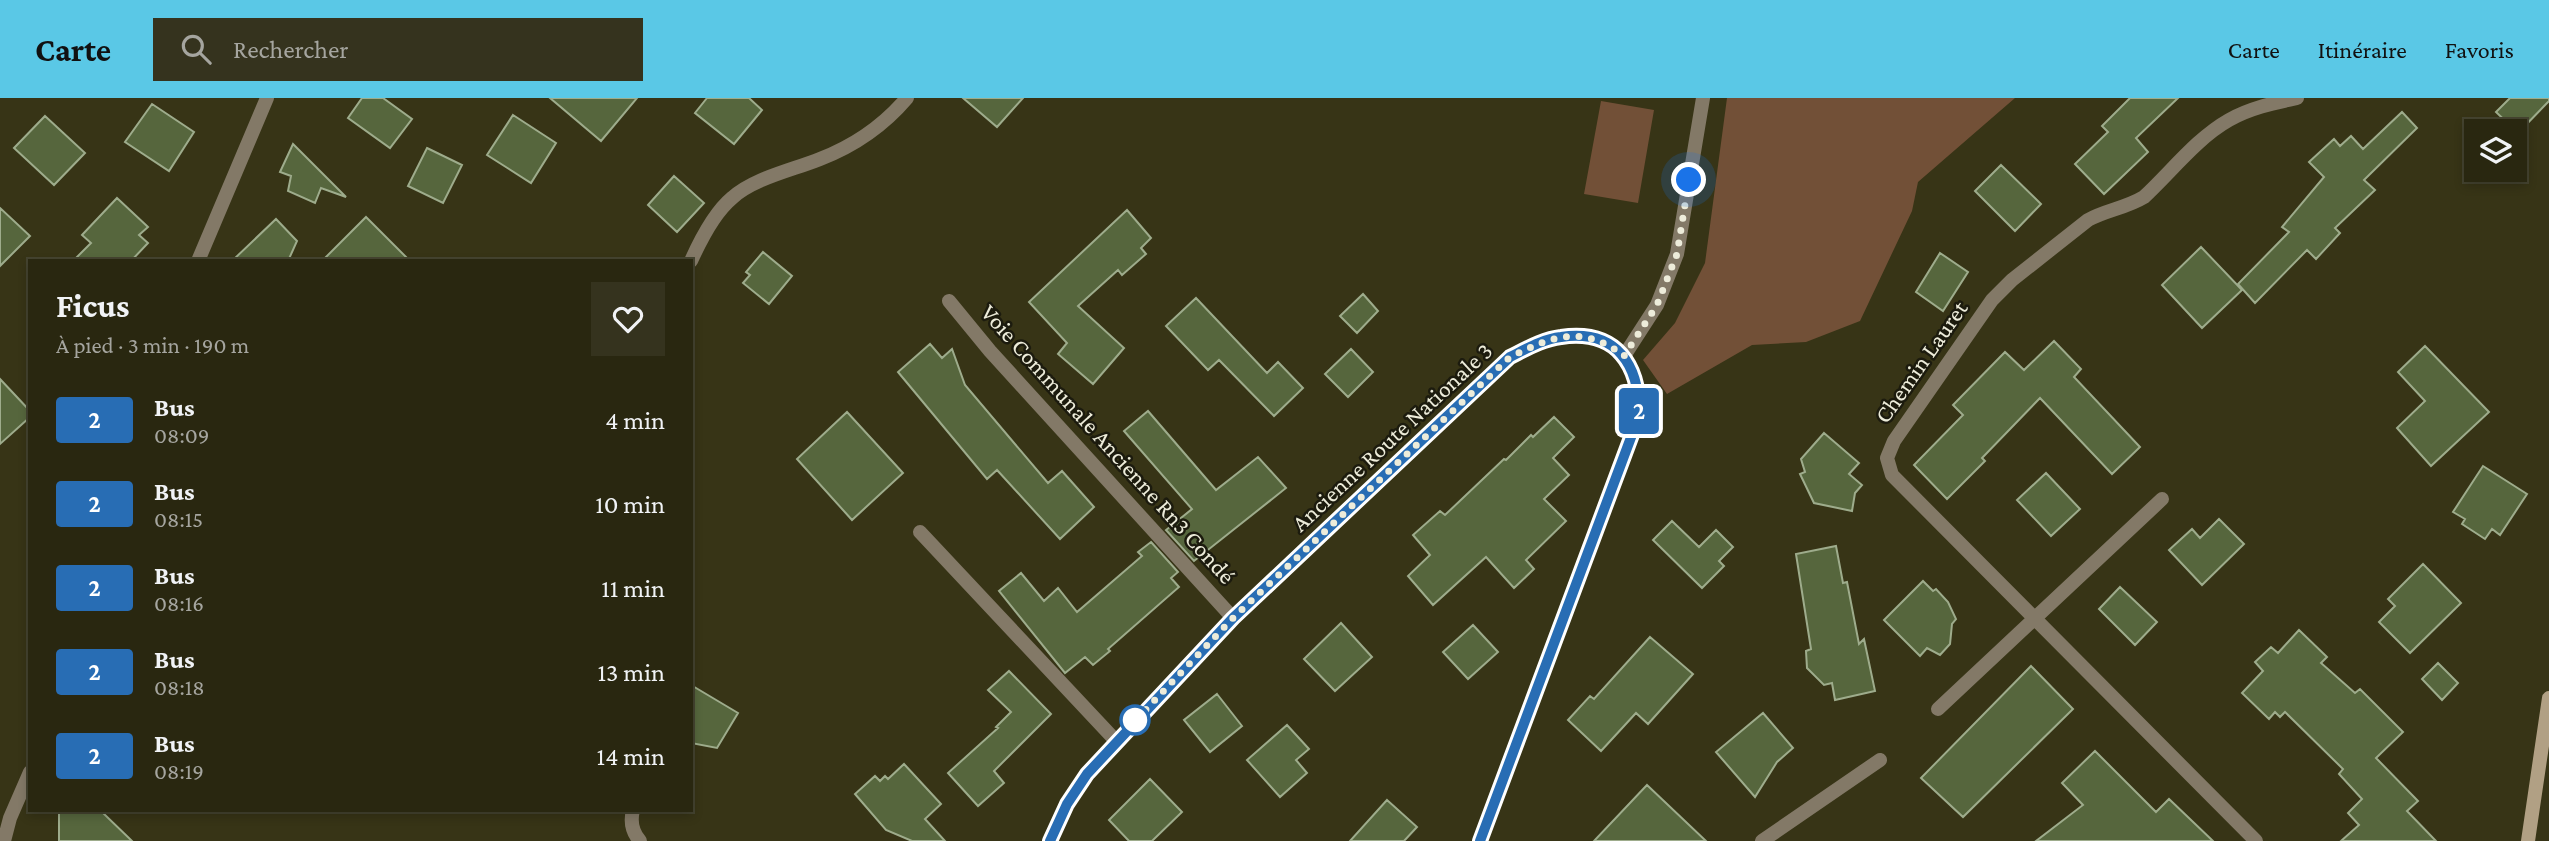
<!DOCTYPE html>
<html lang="fr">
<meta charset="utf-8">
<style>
:root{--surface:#292710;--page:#35331e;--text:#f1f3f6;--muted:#a5a59f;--line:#454430;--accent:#5ac8e6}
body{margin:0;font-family:"Crimson Pro",serif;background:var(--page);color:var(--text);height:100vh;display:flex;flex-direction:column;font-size:26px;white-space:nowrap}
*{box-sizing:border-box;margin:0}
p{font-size:23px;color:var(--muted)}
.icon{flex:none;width:38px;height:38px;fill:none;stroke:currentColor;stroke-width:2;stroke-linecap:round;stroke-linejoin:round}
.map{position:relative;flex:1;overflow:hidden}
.details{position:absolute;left:28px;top:161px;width:665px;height:553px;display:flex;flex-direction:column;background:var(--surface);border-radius:0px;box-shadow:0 4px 10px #0003,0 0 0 2px var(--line)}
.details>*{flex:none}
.badge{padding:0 14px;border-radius:5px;font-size:24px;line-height:46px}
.buttons{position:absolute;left:2464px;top:21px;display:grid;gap:14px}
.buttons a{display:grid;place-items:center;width:63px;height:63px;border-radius:0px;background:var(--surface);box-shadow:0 4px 10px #0003,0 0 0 2px var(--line);font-size:35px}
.you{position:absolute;width:35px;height:35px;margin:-18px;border:5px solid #fff;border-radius:50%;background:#1a73e8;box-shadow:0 0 0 10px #1a73e833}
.map>.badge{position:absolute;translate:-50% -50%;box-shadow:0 0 0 4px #fff}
.round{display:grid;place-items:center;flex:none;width:74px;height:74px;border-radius:0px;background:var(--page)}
.overview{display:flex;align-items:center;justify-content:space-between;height:119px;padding:0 28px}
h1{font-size:33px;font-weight:700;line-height:52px}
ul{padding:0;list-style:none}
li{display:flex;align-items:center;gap:21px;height:84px;padding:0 28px}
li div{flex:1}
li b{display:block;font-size:26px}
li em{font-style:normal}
li .badge{min-width:77px;font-weight:700;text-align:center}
header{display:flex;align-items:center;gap:42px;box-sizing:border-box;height:98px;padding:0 35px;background:var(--accent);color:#111}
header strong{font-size:33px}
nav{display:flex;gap:38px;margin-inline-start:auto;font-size:24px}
.search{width:490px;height:63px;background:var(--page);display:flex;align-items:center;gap:18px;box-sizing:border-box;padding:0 24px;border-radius:0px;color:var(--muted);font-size:26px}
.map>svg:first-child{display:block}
</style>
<header>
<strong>Carte</strong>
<div class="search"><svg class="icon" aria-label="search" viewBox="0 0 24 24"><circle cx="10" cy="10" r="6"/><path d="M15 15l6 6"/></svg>Rechercher</div>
<nav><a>Carte</a><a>Itinéraire</a><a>Favoris</a></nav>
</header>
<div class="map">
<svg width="2549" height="743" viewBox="0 0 2549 743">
<rect width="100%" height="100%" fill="#373416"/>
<path fill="#725037" d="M 1727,0 L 2015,0 L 1918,84 L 1912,113 L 1860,223 L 1806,244 L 1752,247 L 1667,296 L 1643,262 L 1675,225 L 1705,165 Z
M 1601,3 L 1654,12 L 1638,105 L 1584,96 Z"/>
<path fill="#56663d" stroke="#9eac8c" stroke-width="2" d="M 362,0 L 383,0 L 412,21 L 390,50 L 348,20 Z
M 550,0 L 637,0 L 601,43 Z
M 707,0 L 749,0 L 762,12 L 734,46 L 695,15 Z
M 963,0 L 1023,0 L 997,29 Z
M 2130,0 L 2178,0 L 2136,40 L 2148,54 L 2104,96 L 2075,66 L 2108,34 L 2102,28 Z
M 2510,0 L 2549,0 L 2549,3 L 2518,35 L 2496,14 Z
M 152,6 L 194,34 L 169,73 L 125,44 Z
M 2402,14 L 2417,30 L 2364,82 L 2375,92 L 2335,130 L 2340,135 L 2316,161 L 2307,152 L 2255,205 L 2238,186 L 2289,134 L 2282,129 L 2324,79 L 2309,64 L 2334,41 L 2340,48 L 2351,38 L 2363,51 Z
M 513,17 L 556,45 L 531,85 L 487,57 Z
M 45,18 L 85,55 L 54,87 L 14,50 Z
M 293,46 L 346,99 L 321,90 L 315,105 L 288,93 L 291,78 L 280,74 Z
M 427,50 L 462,67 L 443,105 L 408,88 Z
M 2001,67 L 2041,106 L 2015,133 L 1975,93 Z
M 674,78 L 704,105 L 677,134 L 648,107 Z
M 117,100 L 148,129 L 139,137 L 148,145 L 131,163 L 73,163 L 91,145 L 82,137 Z
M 0,110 L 30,138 L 0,168 Z
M 1127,112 L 1151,140 L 1141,150 L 1146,156 L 1122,177 L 1118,172 L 1078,208 L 1124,250 L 1093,286 L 1058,256 L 1067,245 L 1029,204 Z
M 366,119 L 410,163 L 322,163 Z
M 276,121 L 297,143 L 288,163 L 232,163 Z
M 2201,149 L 2242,192 L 2202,230 L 2162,187 Z
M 763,154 L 792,178 L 769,206 L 743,185 L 750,177 L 746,174 Z
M 1940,155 L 1968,174 L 1943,213 L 1916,194 Z
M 1363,196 L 1378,213 L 1357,235 L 1340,218 Z
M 1196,200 L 1267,275 L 1278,264 L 1303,290 L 1274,318 L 1219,262 L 1208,272 L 1166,228 Z
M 2054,243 L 2081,271 L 2074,279 L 2140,349 L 2112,376 L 2040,300 L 1982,360 L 1985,363 L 1947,401 L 1914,367 L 1963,317 L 1953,307 L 2005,254 L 2024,272 Z
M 930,246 L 942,260 L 952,251 L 965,287 L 1048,385 L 1062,373 L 1094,409 L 1060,441 L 997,372 L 987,381 L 898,274 Z
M 2425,248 L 2489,314 L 2431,368 L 2397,330 L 2425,303 L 2398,274 Z
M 1351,251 L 1373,274 L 1348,299 L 1325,276 Z
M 0,281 L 30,313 L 30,319 L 0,346 Z
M 1148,313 L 1216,392 L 1258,359 L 1286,390 L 1194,463 L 1166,432 L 1192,411 L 1124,333 Z
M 847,314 L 903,375 L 852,422 L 797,361 Z
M 1554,319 L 1574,339 L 1553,360 L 1569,377 L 1544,401 L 1566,423 L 1526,462 L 1534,471 L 1514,490 L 1486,459 L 1433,507 L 1408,478 L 1430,457 L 1413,437 L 1440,413 L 1445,417 L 1504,361 L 1506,362 L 1531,337 L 1533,339 Z
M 1824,335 L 1859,365 L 1849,376 L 1862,387 L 1855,395 L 1852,413 L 1814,405 L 1800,376 L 1805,374 L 1801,361 Z
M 2483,368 L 2527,396 L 2500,437 L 2492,431 L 2485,441 L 2462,426 L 2465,421 L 2453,414 Z
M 2046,375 L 2080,411 L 2051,438 L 2017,402 Z
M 2219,421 L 2244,446 L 2202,487 L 2169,452 L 2192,431 L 2200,440 Z
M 1672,423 L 1699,449 L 1716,432 L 1733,449 L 1719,463 L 1724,468 L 1702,490 L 1653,442 Z
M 1151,444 L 1178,474 L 1171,480 L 1179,489 L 1108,551 L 1110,553 L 1093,567 L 1085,559 L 1065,575 L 999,493 L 1021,475 L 1044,503 L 1058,490 L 1077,514 L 1142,458 L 1138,454 Z
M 1836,448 L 1843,485 L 1847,484 L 1859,546 L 1864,541 L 1875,593 L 1835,602 L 1832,585 L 1824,587 L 1807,570 L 1806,553 L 1811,551 L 1796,456 Z
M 2423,466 L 2461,505 L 2410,555 L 2379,524 L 2395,508 L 2388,501 Z
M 1923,483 L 1933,493 L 1936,491 L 1948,504 L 1956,521 L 1952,526 L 1950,546 L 1940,557 L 1927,550 L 1920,558 L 1884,522 Z
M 2120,489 L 2157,524 L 2135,547 L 2099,511 Z
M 1341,525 L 1372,559 L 1335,593 L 1304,561 Z
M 1473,527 L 1498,554 L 1468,581 L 1443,554 Z
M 2299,532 L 2327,559 L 2321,565 L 2355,595 L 2360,591 L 2403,634 L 2376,660 L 2418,703 L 2407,713 L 2436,743 L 2341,743 L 2359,727 L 2348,715 L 2362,701 L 2339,676 L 2343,671 L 2285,614 L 2280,619 L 2275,614 L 2269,621 L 2242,595 L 2263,573 L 2255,564 L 2271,549 L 2278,555 Z
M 1650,539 L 1693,576 L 1648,626 L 1636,615 L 1601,653 L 1568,622 L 1590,598 L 1594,601 Z
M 2438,565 L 2458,585 L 2442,602 L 2422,581 Z
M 2031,568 L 2073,611 L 1963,719 L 1921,680 Z
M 1009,573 L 1051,616 L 994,673 L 1004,685 L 978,708 L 948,675 L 998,630 L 996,629 L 1011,614 L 988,592 Z
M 691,587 L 738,615 L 717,650 L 691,645 Z
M 1217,596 L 1242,628 L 1210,654 L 1184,622 Z
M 1763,615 L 1793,650 L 1777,664 L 1755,699 L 1716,654 Z
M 1287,627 L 1309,651 L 1296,662 L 1307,675 L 1280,699 L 1247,662 Z
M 2095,653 L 2156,714 L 2169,701 L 2213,743 L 2036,743 L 2083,707 L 2062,685 Z
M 904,666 L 941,706 L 925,721 L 945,743 L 912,743 L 886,732 L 855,696 L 875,678 L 880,683 L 885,678 L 888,681 Z
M 1150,681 L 1182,714 L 1152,743 L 1129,743 L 1109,722 Z
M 1647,687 L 1706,743 L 1594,743 Z
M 1387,702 L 1417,729 L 1404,743 L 1350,743 Z
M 59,714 L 102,714 L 132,743 L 59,743 Z"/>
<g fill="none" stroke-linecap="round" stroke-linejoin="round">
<path stroke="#837967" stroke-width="14" d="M 198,163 L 267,0
M 691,163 C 700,143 715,114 732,100 C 754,80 793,72 820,61 C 854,48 884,27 907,0
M 949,203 L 990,253 L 1233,520
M 1624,258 L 1657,207 L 1677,156 L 1703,0
M 920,434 L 1116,643
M 1938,611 L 2162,401
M 633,712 C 630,724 632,734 640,743
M 4,743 L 10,720 L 30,674
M 1762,743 L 1880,662
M 2256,743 L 1892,377 L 1887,360 L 1894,343 L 1992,202 L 2012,182 L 2088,122 C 2106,112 2126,110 2144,99 C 2171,74 2197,40 2229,22 C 2250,10 2274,5 2297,0"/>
<path stroke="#b1a084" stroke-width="14" d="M 1050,743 L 1067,706 L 1087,676 L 1233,520 L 1510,259 C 1526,251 1543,241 1561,239 C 1617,231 1640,267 1639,318 L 1480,743
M 2528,743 L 2549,600"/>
</g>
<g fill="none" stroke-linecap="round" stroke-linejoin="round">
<defs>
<path id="line" d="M 1050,743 L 1067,706 L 1087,676 L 1233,520 L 1510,259 C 1526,251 1543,241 1561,239 C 1617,231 1640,267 1639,318 L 1480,743"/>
</defs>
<use href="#line" stroke="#fff" stroke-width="16"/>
<use href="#line" stroke="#286db4" stroke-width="10"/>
<path stroke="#edecda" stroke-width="7" stroke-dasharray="0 12.6" d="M 1135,622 L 1132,626 L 1233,520 L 1510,259 C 1553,238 1583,226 1624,258 L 1657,207 L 1677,156 L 1689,82"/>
</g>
<circle fill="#fff" stroke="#286db4" stroke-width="3.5" cx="1135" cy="622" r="14"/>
<g text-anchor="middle" stroke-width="5" stroke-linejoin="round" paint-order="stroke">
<g font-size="24" fill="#edecda" stroke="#1c1b0e">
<text transform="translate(1921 264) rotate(-55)" y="8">Chemin Lauret</text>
<text transform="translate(1392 339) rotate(-43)" y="8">Ancienne Route Nationale 3</text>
<text transform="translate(1108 346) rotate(48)" y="8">Voie Communale Ancienne Rn3 Condé</text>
</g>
</g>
</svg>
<div class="buttons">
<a><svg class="icon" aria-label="layers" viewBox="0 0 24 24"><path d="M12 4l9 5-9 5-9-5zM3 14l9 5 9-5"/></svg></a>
</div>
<div class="you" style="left:1689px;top:82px"></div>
<b class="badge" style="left:1639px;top:313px;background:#286db4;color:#fff">2</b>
<section class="details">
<div class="overview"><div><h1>Ficus</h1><p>À pied · 3 min · 190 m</p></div><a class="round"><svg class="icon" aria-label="heart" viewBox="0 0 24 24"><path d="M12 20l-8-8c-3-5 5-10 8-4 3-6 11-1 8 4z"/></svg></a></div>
<ul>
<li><span class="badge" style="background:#286db4;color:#fff">2</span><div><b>Bus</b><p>08:09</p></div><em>4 min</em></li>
<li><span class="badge" style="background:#286db4;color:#fff">2</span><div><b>Bus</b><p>08:15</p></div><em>10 min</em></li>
<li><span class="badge" style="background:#286db4;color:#fff">2</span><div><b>Bus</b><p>08:16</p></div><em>11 min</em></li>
<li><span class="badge" style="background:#286db4;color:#fff">2</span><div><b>Bus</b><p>08:18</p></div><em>13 min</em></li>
<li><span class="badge" style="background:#286db4;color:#fff">2</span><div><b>Bus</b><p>08:19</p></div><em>14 min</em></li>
</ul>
</section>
</div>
